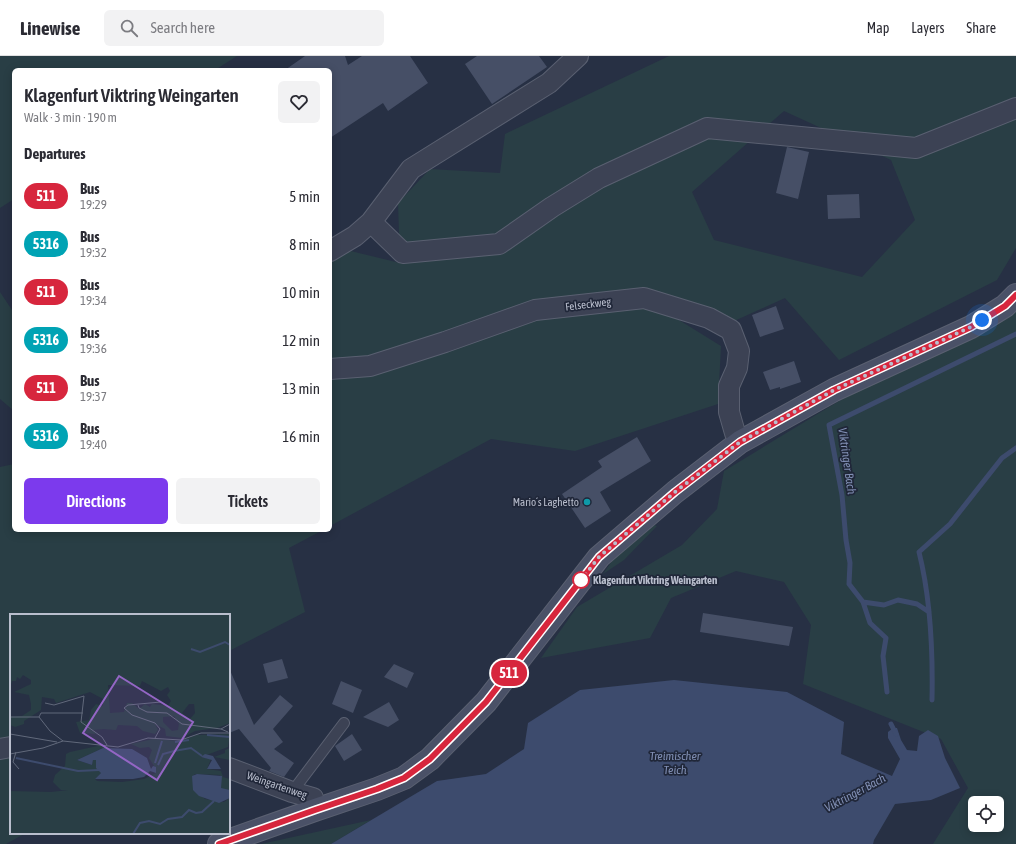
<!DOCTYPE html>
<meta charset="utf-8">
<style>
:root{--surface:#fff;--page:#f2f2f3;--text:#2b2b33;--muted:#7c7c81;--line:#e1e1e2;--accent:#7c3aed}
body{margin:0;font-family:"Asap Condensed",sans-serif;background:var(--page);color:var(--text);height:100vh;display:flex;flex-direction:column;font-size:15px;white-space:nowrap}
*{box-sizing:border-box;margin:0}
p{font-size:13px;color:var(--muted)}
.icon{flex:none;width:22px;height:22px;fill:none;stroke:currentColor;stroke-width:2;stroke-linecap:round;stroke-linejoin:round}
.map{position:relative;flex:1;overflow:hidden}
.sheet{position:absolute;left:12px;top:12px;width:320px;height:464px;display:flex;flex-direction:column;background:var(--surface);border-radius:6px;box-shadow:0 2px 10px #0003}
.sheet>*{flex:none}
.badge{padding:0 8px;border-radius:13px;font-size:14px;line-height:26px}
.controls{position:absolute;left:968px;top:740px;display:grid;gap:8px}
.controls a{display:grid;place-items:center;width:36px;height:36px;border-radius:6px;background:var(--surface);box-shadow:0 2px 10px #0003;font-size:20px}
.you{position:absolute;width:20px;height:20px;margin:-10px;border:3px solid #fff;border-radius:50%;background:#1a73e8;box-shadow:0 0 0 6px #1a73e833}
.map>.badge{position:absolute;translate:-50% -50%;box-shadow:0 0 0 2px #fff}
h2{padding:0 12px;font-size:15px;line-height:36px}
.round{display:grid;place-items:center;flex:none;width:42px;height:42px;border-radius:6px;background:var(--page)}
.head{display:flex;align-items:center;justify-content:space-between;height:68px;padding:0 12px}
h1{font-size:19px;font-weight:600;line-height:30px}
.button{display:flex;gap:8px;margin-top:auto;padding:8px 12px}
.button a{flex:1;height:46px;border-radius:6px;background:var(--accent);color:#fff;font-size:16px;font-weight:600;line-height:46px;text-align:center}
.button a+a{background:var(--page);color:var(--text)}
ul{padding:0;list-style:none}
li{display:flex;align-items:center;gap:12px;height:48px;padding:0 12px}
li div{flex:1}
li b{display:block;font-size:15px}
li em{font-style:normal}
li .badge{min-width:44px;font-weight:700;text-align:center}
header{display:flex;align-items:center;gap:24px;box-sizing:border-box;height:56px;padding:0 20px;background:var(--surface);border-bottom:1px solid var(--line)}
header strong{font-size:19px}
nav{display:flex;gap:22px;margin-inline-start:auto;font-size:14px}
.search{width:280px;height:36px;background:var(--page);display:flex;align-items:center;gap:10px;box-sizing:border-box;padding:0 14px;border-radius:6px;color:var(--muted);font-size:15px}
.map>svg:first-child{display:block}
</style>
<header>
<strong>Linewise</strong>
<div class="search"><svg class="icon" aria-label="search" viewBox="0 0 24 24"><circle cx="10" cy="10" r="6"/><path d="M15 15l6 6"/></svg>Search here</div>
<nav><a>Map</a><a>Layers</a><a>Share</a></nav>
</header>
<div class="map">
<svg width="1016" height="788" viewBox="0 0 1016 788">
<rect width="100%" height="100%" fill="#273044"/>
<path fill="#293e45" fill-rule="evenodd" d="M 0,0 L 237,0 L 215,14 L 14,14 L 14,143 L 0,152 Z
M 669,0 L 1016,0 L 1016,192 L 997,224 L 839,304 L 785,242 L 732,266 L 645,243 L 721,290 L 718,348 L 575,395 L 491,383 L 330,470 L 330,190 L 400,207 L 398,147 L 430,113 L 500,117 L 505,78 ZM 784,55 L 891,104 L 915,164 L 862,221 L 714,184 L 692,136 Z
M 0,236 L 14,257 L 14,355 L 0,343 Z
M 1016,251 L 1016,788 L 933,788 L 968,732 L 941,683 L 803,628 L 811,569 L 784,526 L 736,515 L 671,542 L 650,582 L 541,602 L 577,551 L 682,489 L 717,453 L 724,415 L 839,345 L 921,304 ZM 975,747 L 997,747 L 997,769 L 975,769 Z
M 14,408 L 14,474 L 323,474 L 289,492 L 305,556 L 229,595 L 229,559 L 11,559 L 11,777 L 26,777 L 6,788 L 0,788 L 0,411 Z
M 654,469 L 657,470 L 624,504 L 603,518 L 612,505 Z
M 371,764 L 331,788 L 261,788 Z"/>
<path fill="#3d4b6d" d="M 674,624 L 787,636 L 844,666 L 841,698 L 892,720 L 900,703 L 888,682 L 888,676 L 893,672 L 897,672 L 901,684 L 907,694 L 917,695 L 919,680 L 928,674 L 938,680 L 945,702 L 960,732 L 931,744 L 895,748 L 874,784 L 873,788 L 331,788 L 437,725 L 486,718 L 524,693 L 528,667 L 580,634 Z"/>
<g fill="none" stroke-linecap="round" stroke-linejoin="round">
<path stroke="#3d4b6d" stroke-width="5" d="M 863,546 L 884,549 L 898,544 L 917,548 L 929,556
M 887,636 L 883,600 L 886,582 L 870,567 L 863,546 L 849,528 L 850,507 L 846,484 L 842,439 L 829,369 L 1016,278
M 932,644 C 933,594 931,544 919,496 L 950,468 L 1002,402 L 1016,392
M 891,668 L 896,678"/>
</g>
<path fill="#464f66" d="M 305,0 L 345,0 L 348,9 L 362,0 L 410,0 L 428,27 L 388,55 L 383,47 L 330,82 L 330,14 L 285,14 Z
M 477,0 L 539,0 L 547,11 L 492,48 L 465,8 Z
M 787,91 L 809,96 L 798,143 L 776,137 Z
M 859,138 L 860,162 L 828,163 L 827,139 Z
M 776,250 L 784,273 L 760,281 L 752,259 Z
M 794,305 L 801,326 L 780,333 L 780,331 L 770,334 L 763,316 Z
M 637,381 L 651,405 L 600,436 L 611,455 L 585,472 L 562,438 L 602,411 L 598,405 Z
M 703,557 L 793,571 L 789,590 L 700,576 Z
M 282,603 L 288,622 L 268,627 L 263,608 Z
M 394,608 L 414,617 L 407,632 L 384,621 Z
M 229,612 L 254,669 L 280,639 L 293,650 L 273,673 L 283,686 L 274,693 L 294,707 L 284,721 L 269,715 L 271,712 L 239,673 L 229,677 Z
M 341,625 L 362,634 L 353,657 L 332,648 Z
M 389,646 L 399,664 L 388,671 L 363,661 Z
M 352,678 L 362,694 L 344,705 L 335,690 Z"/>
<g fill="none" stroke-linecap="round" stroke-linejoin="round">
<defs>
<path id="service" d="M 292,736 L 344,667"/>
<path id="minor" d="M 371,166 L 403,197 L 499,188 L 552,151 L 599,122 L 707,72 L 916,92 L 1016,52
M 330,195 L 355,180 L 371,166 L 411,113 L 549,27 L 578,0
M 330,313 L 370,310 L 445,286 L 535,254 L 644,242 L 709,262 L 731,274 L 739,295 L 737,312 L 729,330 L 729,356 L 735,377 L 740,386
M 0,693 L 11,691
M 229,712 L 292,736 L 313,742 L 315,754"/>
<path id="secondary" d="M 219,788 L 315,754 L 377,733 L 404,722 L 430,703 L 486,646 L 599,501 L 675,436 L 740,386 L 834,334 L 971,271 L 1005,250 L 1016,239"/>
</defs>
<use href="#service" stroke="#5a6071" stroke-width="12"/>
<use href="#minor" stroke="#5a6071" stroke-width="22"/>
<use href="#secondary" stroke="#5a6071" stroke-width="24"/>
<use href="#service" stroke="#3c4254" stroke-width="10"/>
<use href="#minor" stroke="#3c4254" stroke-width="20"/>
<use href="#secondary" stroke="#4a5167" stroke-width="22"/>
</g>
<g fill="none" stroke-linecap="round" stroke-linejoin="round">
<defs>
<path id="line" d="M 219,788 L 315,754 L 377,733 L 404,722 L 430,703 L 486,646 L 599,501 L 675,436 L 740,386 L 834,334 L 971,271 L 1005,250 L 1016,239"/>
</defs>
<use href="#line" stroke="#fff" stroke-width="9"/>
<use href="#line" stroke="#d7263d" stroke-width="6"/>
<path stroke="#b9becd" stroke-width="4" stroke-dasharray="0 7.2" d="M 581,524 L 599,501 L 675,436 L 740,386 L 834,334 L 971,271 L 982,264"/>
</g>
<circle fill="#0f9aa8" stroke="#202739" stroke-width="1.5" cx="587" cy="446" r="4"/>
<circle fill="#fff" stroke="#d7263d" stroke-width="2" cx="581" cy="524" r="8"/>
<g text-anchor="middle" stroke-width="3.5" stroke-linejoin="round" paint-order="stroke">
<g font-size="11" fill="#b9becd" stroke="#202739">
<text transform="translate(588 248) rotate(-7)" y="4">Felseckweg</text>
<text transform="translate(277 729) rotate(19)" y="4">Weingartenweg</text>
</g>
<g font-size="11" fill="#b9becd" stroke="#202739" text-anchor="end">
<text x="579" y="450">Mario´s Laghetto</text>
</g>
<g font-size="11" font-weight="bold" fill="#b9becd" stroke="#202739" text-anchor="start">
<text x="593" y="528">Klagenfurt Viktring Weingarten</text>
</g>
<g font-size="12" font-style="italic" fill="#818fb4" stroke="#202739">
<text transform="translate(847 405) rotate(82)" y="4">Viktringer Bach</text>
<text x="675" y="704">Treimischer<tspan x="675" dy="14">Teich</tspan></text>
<text transform="translate(855 737) rotate(-28)" y="4">Viktringer Bach</text>
</g>
</g>
<g transform="translate(10 558)">
<rect width="220" height="220" fill="#273044"/>
<path d="M 0,0 L 220,0 L 220,109 L 207,114 L 185,117 L 172,124 L 156,122 L 155,115 L 145,110 L 148,116 L 145,120 L 133,117 L 127,112 L 108,111 L 106,116 L 94,115 L 83,116 L 86,120 L 70,119 L 66,108 L 79,106 L 81,96 L 86,90 L 93,92 L 93,85 L 80,78 L 46,89 L 44,85 L 32,83 L 31,96 L 14,107 L 14,110 L 5,113 L 0,111 L 0,103 L 12,102 L 21,96 L 21,90 L 19,81 L 4,78 L 21,70 L 21,66 L 13,61 L 10,65 L 7,63 L 6,67 L 2,67 L 0,74 ZM 132,67 L 151,77 L 158,73 L 160,77 L 157,81 L 161,87 L 158,92 L 142,90 L 140,93 L 135,90 L 129,95 L 122,89 L 117,89 L 114,98 L 100,99 L 98,71 L 130,72 ZM 179,90 L 184,90 L 185,99 L 180,105 L 172,99 ZM 164,102 L 169,110 L 168,116 L 162,117 L 153,108 L 153,103 ZM 220,120 L 218,133 L 191,143 L 201,145 L 197,155 L 211,157 L 213,163 L 220,165 L 220,176 L 211,175 L 210,161 L 185,160 L 183,162 L 183,174 L 195,185 L 214,188 L 220,184 L 220,220 L 0,220 L 0,177 L 41,178 L 58,176 L 51,176 L 43,168 L 45,161 L 55,152 L 56,140 L 60,138 L 92,131 L 101,135 L 93,134 L 67,146 L 82,151 L 83,146 L 86,146 L 91,159 L 85,165 L 87,167 L 112,168 L 134,165 L 146,159 L 146,155 L 139,144 L 142,136 L 139,133 L 130,134 L 121,130 L 143,125 L 170,127 L 187,121 ZM 220,134 L 220,146 L 204,143 L 215,139 L 215,136 Z" fill="#293e45" fill-rule="evenodd"/>
<path d="M 93,134 L 122,135 L 137,144 L 141,155 L 143,152 L 146,153 L 146,159 L 140,157 L 134,163 L 123,165 L 85,165 L 91,159 L 86,154 L 86,146 L 83,146 L 82,151 L 67,146 ZM 195,140 L 203,142 L 211,155 L 197,155 L 202,146 L 191,143 ZM 187,160 L 212,162 L 211,174 L 220,176 L 220,184 L 209,189 L 189,182 L 183,176 L 182,162 Z" fill="#3d4b6d"/>
<path fill="none" stroke="#3d4b6d" stroke-width="2" d="M 181,35 L 190,38 L 215,28 L 220,31M 197,121 L 220,123M 165,128 L 179,126M 6,144 L 68,157 L 89,156M 145,149 L 152,127M 148,151 L 153,140 L 164,137 L 181,134 L 192,142M 123,220 L 130,209 L 139,207 L 150,210 L 158,205 L 172,203 L 179,196 L 186,199 L 192,198 L 204,187"/>
<path fill="none" stroke="#61697b" stroke-width="1" d="M 35,89 L 44,91 L 74,82 L 71,108 L 92,123 L 97,131M 128,91 L 129,94 L 137,98 L 157,99 L 172,110 L 211,115M 0,103 L 29,103 L 40,117 L 53,127M 29,103 L 31,99 L 73,99M 218,118 L 211,115 L 220,110M 0,120 L 47,128M 145,124 L 150,115 L 145,109 L 122,101 L 114,94 L 118,91 L 151,88M 6,138 L 3,148 L 9,155M 0,140 L 33,134 L 53,127 L 108,133 L 138,124 L 171,126 L 191,119 L 220,119"/>
<path fill="#9466c5" fill-opacity="0.15" stroke="#9466c5" stroke-width="2" d="M 109,62 L 183,108 L 147,166 L 73,119 Z"/>
<rect width="220" height="220" fill="none" stroke="#b9becd" stroke-width="2"/>
</g>
</svg>
<div class="controls">
<a><svg class="icon" aria-label="locate" viewBox="0 0 24 24"><circle cx="12" cy="12" r="6"/><path d="M12 2v4M12 18v4M2 12h4M18 12h4"/></svg></a>
</div>
<div class="you" style="left:982px;top:264px"></div>
<b class="badge" style="left:509px;top:617px;background:#d7263d;color:#fff">511</b>
<section class="sheet">
<div class="head"><div><h1>Klagenfurt Viktring Weingarten</h1><p>Walk · 3 min · 190 m</p></div><a class="round"><svg class="icon" aria-label="heart" viewBox="0 0 24 24"><path d="M12 20l-8-8c-3-5 5-10 8-4 3-6 11-1 8 4z"/></svg></a></div>
<h2>Departures</h2>
<ul>
<li><span class="badge" style="background:#d7263d;color:#fff">511</span><div><b>Bus</b><p>19:29</p></div><em>5 min</em></li>
<li><span class="badge" style="background:#00a3b4;color:#fff">5316</span><div><b>Bus</b><p>19:32</p></div><em>8 min</em></li>
<li><span class="badge" style="background:#d7263d;color:#fff">511</span><div><b>Bus</b><p>19:34</p></div><em>10 min</em></li>
<li><span class="badge" style="background:#00a3b4;color:#fff">5316</span><div><b>Bus</b><p>19:36</p></div><em>12 min</em></li>
<li><span class="badge" style="background:#d7263d;color:#fff">511</span><div><b>Bus</b><p>19:37</p></div><em>13 min</em></li>
<li><span class="badge" style="background:#00a3b4;color:#fff">5316</span><div><b>Bus</b><p>19:40</p></div><em>16 min</em></li>
</ul>
<div class="button"><a>Directions</a><a>Tickets</a></div>
</section>
</div>
